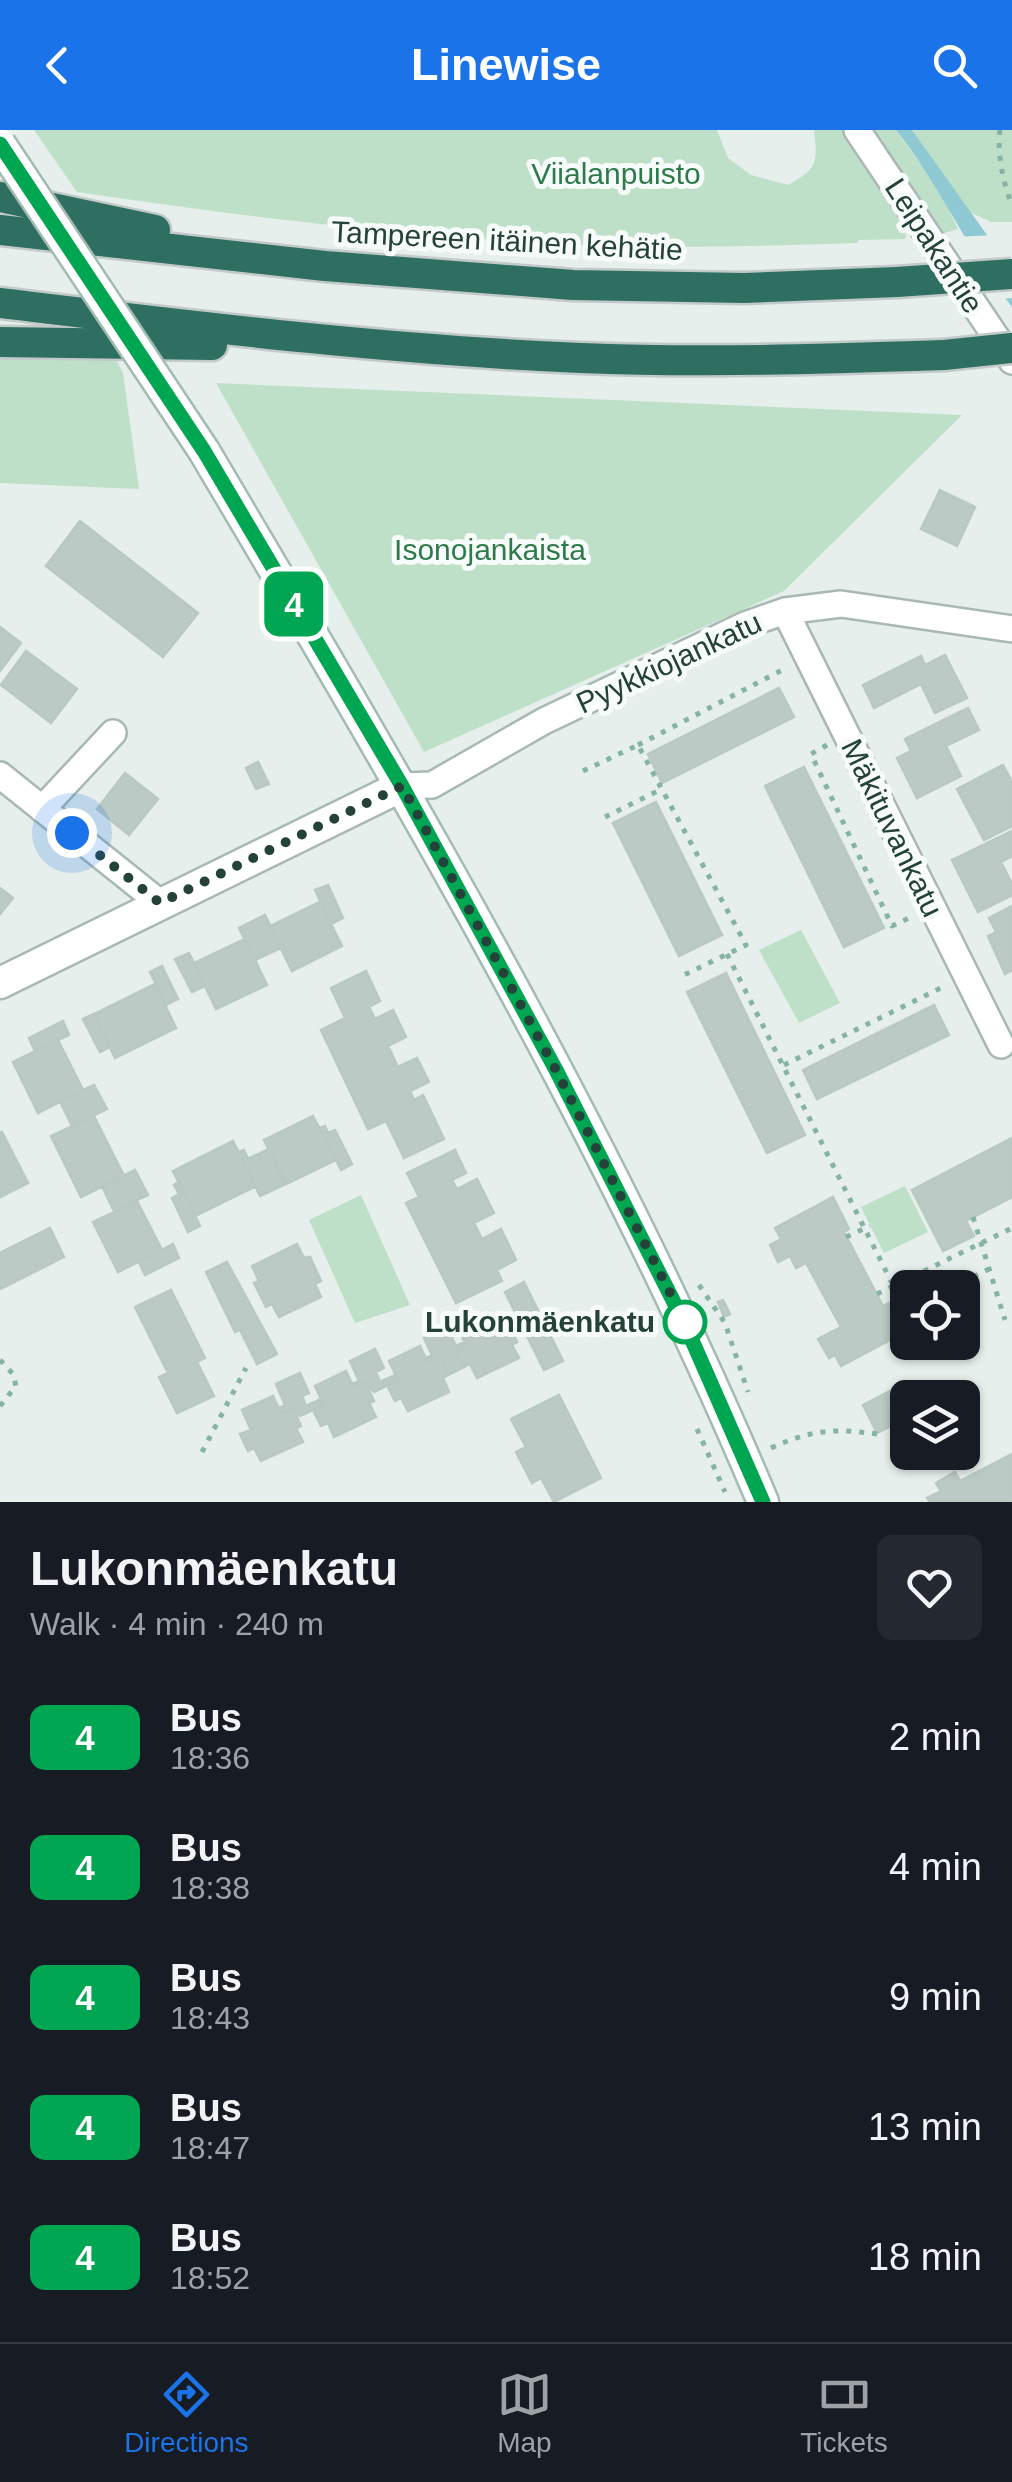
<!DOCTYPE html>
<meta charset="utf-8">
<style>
:root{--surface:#171b24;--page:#242831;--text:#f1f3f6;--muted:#9ea1a6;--line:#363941;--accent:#1a73e8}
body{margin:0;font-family:Arial,sans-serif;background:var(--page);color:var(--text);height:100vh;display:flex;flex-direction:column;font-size:38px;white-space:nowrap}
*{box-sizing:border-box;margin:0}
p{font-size:32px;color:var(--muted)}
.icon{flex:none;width:55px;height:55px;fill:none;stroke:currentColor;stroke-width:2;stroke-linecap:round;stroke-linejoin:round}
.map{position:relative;height:1372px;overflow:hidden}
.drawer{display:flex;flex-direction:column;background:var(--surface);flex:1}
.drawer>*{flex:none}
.badge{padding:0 20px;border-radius:15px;font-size:35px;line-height:65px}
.controls{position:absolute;left:890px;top:1140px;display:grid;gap:20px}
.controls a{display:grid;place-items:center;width:90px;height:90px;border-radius:15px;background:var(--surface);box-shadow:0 2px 8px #0004;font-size:50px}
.you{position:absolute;width:50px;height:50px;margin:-25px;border:8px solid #fff;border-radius:50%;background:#1a73e8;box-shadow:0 0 0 15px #1a73e833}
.map>.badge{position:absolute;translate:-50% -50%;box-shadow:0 0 0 5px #fff}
.round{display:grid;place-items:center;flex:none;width:105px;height:105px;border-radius:15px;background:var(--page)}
.head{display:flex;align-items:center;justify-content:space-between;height:170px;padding:0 30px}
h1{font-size:48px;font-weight:800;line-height:75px}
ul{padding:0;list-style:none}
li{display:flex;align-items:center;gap:30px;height:130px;padding:0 30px}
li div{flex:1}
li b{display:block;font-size:38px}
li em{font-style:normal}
li .badge{min-width:110px;font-weight:700;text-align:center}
header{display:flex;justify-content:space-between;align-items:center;height:130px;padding:0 30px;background:var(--accent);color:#fff;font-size:45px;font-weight:800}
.dock{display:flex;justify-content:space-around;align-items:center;height:140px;border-top:2px solid var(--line);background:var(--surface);font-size:28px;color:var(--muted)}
.dock a{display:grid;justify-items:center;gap:5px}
.dock .active{color:var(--accent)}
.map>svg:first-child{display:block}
</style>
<header><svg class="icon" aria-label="back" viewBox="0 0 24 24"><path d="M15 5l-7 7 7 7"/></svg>Linewise<svg class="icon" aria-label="search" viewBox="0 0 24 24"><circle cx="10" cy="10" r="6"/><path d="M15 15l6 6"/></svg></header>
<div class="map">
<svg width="1012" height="1372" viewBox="0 0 1012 1372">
<rect width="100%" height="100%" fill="#e6efeb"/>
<path fill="#bfe0c8" d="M 34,0 L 717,0 L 728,28 L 751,45 L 788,55 C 817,39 818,33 814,0 L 844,0 L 900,82 L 906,106 L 905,109 L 859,110 L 857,113 C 766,116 675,119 584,115 C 414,107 245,87 77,62 Z
M 871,0 L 896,0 L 940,61 L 958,99 L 941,104 Z
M 912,0 L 1012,0 L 1012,92 L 991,92 L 967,81 Z
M 0,220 L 114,226 L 123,243 L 139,359 L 0,353 Z
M 216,253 L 962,285 L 784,461 L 424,622 Z
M 801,800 L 840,873 L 799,893 L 759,820 Z
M 905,1056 L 928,1102 L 884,1123 L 861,1077 Z
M 361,1065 L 410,1175 L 355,1193 L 309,1090 Z"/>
<path fill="#8ec9d4" d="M 896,0 L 912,0 L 992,112 L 1012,147 L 1012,177 C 967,121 941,56 896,0 Z"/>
<path fill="#e6efeb" d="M 993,105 L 1012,137 L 1012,168 L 999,169 L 957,107 Z"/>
<path fill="#bbcac4" stroke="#b8c9c2" stroke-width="2.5" d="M 940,360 L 975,377 L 957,416 L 921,399 Z
M 80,391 L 198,483 L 163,527 L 46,436 Z
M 0,497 L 21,513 L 0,541 Z
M 26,521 L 77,559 L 51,593 L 1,555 Z
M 945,525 L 967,568 L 935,583 L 921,554 L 874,578 L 863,555 L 921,526 L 925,535 Z
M 779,558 L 794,587 L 662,653 L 648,624 Z
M 968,578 L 979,600 L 946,616 L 961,646 L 917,668 L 897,628 L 911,621 L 905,609 Z
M 258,632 L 269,654 L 256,659 L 246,638 Z
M 1003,635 L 1012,652 L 1012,696 L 984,710 L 957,659 Z
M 804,637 L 884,798 L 844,817 L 765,656 Z
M 125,643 L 158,669 L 129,705 L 97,679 Z
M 656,672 L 722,805 L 679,826 L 613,693 Z
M 1012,701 L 1012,726 L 1001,732 L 1012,754 L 1012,765 L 978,782 L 952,730 Z
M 328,755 L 343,788 L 331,794 L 315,760 Z
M 0,758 L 13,768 L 0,784 Z
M 320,772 L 342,816 L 292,841 L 270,796 Z
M 1012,776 L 1012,840 L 1005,844 L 988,806 L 996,802 L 989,788 Z
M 265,785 L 281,818 L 255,830 L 239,798 Z
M 245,809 L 267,855 L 216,879 L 194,833 Z
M 189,823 L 205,856 L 192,862 L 175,829 Z
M 162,836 L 178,869 L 166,875 L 150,842 Z
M 366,841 L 380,871 L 369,877 L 375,889 L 393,880 L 406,907 L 388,916 L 398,937 L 417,928 L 429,952 L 410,961 L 414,970 L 423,965 L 444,1009 L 404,1028 L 386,991 L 368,999 L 321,900 L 345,888 L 331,858 Z
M 726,843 L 805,1005 L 767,1023 L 687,862 Z
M 155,854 L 176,898 L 115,928 L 94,884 Z
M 934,875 L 949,905 L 817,969 L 803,940 Z
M 94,884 L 110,917 L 100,922 L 83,889 Z
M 63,891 L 69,905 L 35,921 L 29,908 Z
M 58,910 L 83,960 L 38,983 L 13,932 Z
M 94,955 L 107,979 L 72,996 L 60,971 Z
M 94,986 L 124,1046 L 81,1067 L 51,1006 Z
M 313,986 L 336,1030 L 286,1054 L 264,1010 Z
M 325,996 L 328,1003 L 335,1000 L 352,1034 L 341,1040 L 320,998 Z
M 2,1002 L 28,1053 L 0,1067 L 0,1003 Z
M 1012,1008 L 1012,1067 L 966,1091 L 974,1106 L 943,1121 L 912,1060 Z
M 233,1011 L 256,1056 L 195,1086 L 173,1041 Z
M 269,1019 L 286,1054 L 260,1066 L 239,1022 L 244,1020 L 248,1029 Z
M 455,1020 L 466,1043 L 452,1050 L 457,1059 L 477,1049 L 494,1083 L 474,1093 L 482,1109 L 501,1099 L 516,1130 L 497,1140 L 502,1151 L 456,1173 L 406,1073 L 419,1067 L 407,1043 Z
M 135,1040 L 148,1065 L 114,1081 L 102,1056 Z
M 179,1052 L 200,1096 L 188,1102 L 172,1068 L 179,1064 L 174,1055 Z
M 833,1067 L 849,1099 L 844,1102 L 883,1176 L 889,1173 L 905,1202 L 841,1236 L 835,1225 L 829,1228 L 818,1209 L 841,1197 L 806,1133 L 796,1138 L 790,1126 L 778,1132 L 770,1115 L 781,1109 L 775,1098 Z
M 137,1071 L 162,1120 L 118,1142 L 93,1092 Z
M 50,1098 L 64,1127 L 0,1159 L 0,1123 Z
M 173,1114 L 179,1128 L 145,1145 L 139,1132 Z
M 297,1114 L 304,1128 L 310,1127 L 321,1151 L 315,1154 L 321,1167 L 279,1187 L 272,1174 L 266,1177 L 254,1153 L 259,1151 L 252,1136 Z
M 227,1132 L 277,1224 L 257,1234 L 240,1200 L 235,1202 L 206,1142 Z
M 524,1152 L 563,1231 L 544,1240 L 505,1162 Z
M 171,1160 L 205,1228 L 197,1232 L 214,1266 L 177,1283 L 159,1247 L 168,1243 L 135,1177 Z
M 723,1170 L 730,1184 L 724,1187 L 718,1172 Z
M 489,1182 L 497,1200 L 509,1194 L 517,1212 L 512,1215 L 519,1228 L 477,1248 L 470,1234 L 464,1237 L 456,1221 L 466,1216 L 458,1197 Z
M 447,1197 L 456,1216 L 464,1212 L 466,1216 L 456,1221 L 464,1237 L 448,1245 L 440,1227 L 428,1233 L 426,1228 L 432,1225 L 424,1208 Z
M 420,1216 L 428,1233 L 440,1227 L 448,1245 L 443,1248 L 449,1262 L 408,1281 L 401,1268 L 395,1271 L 387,1255 L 398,1250 L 389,1231 Z
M 375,1219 L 384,1238 L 376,1242 L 380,1252 L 395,1245 L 398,1250 L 374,1262 L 365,1252 L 354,1258 L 352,1254 L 359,1251 L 350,1231 Z
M 346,1241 L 354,1258 L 365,1252 L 374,1271 L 369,1273 L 376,1287 L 334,1307 L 328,1293 L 321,1296 L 313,1280 L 324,1275 L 315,1256 Z
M 300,1243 L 309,1263 L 302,1266 L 306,1276 L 321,1269 L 324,1275 L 300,1286 L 293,1278 L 281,1283 L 279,1278 L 285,1275 L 276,1254 Z
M 890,1261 L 904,1289 L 877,1303 L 863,1275 Z
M 559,1265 L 601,1348 L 554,1372 L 541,1348 L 532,1353 L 516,1322 L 526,1317 L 511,1289 Z
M 273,1266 L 281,1283 L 293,1278 L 301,1296 L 296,1298 L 303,1312 L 261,1331 L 254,1318 L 248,1321 L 240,1304 L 251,1300 L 242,1280 Z
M 1012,1324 L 1012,1372 L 930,1372 L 927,1368 L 941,1361 L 936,1353 L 955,1342 L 960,1351 Z"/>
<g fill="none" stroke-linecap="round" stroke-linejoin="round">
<defs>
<path id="minor" d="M 857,0 L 1012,231
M 785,481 L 1001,915
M 0,645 L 160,773
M 402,656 L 432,655 L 544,591 L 745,495 L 785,481 L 841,474 L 1012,499
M 42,679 L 113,603"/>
<path id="tertiary" d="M 0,853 L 402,656"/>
<path id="secondary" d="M 204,321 C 406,662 609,1005 763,1372"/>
<path id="motorway" d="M 0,67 L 155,100
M 0,100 L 325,136 L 573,155 L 745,158 L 897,152
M 0,173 C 193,196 387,220 581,228 C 702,233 823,229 944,225
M 0,212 L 212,215"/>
</defs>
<use href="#minor" stroke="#a8b8b2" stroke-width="30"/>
<use href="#tertiary" stroke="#a8b8b2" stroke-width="35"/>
<use href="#secondary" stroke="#a4bbb3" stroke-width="35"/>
<use href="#motorway" stroke="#c2cac8" stroke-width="35"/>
<path stroke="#86b3a5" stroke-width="5" stroke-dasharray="5 8" stroke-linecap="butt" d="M 1000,0 C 997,23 1003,53 1012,75
M 638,615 L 786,538
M 827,615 L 811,624 L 892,796 L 911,787
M 583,641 L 638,615 L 746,815 L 682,846
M 605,687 L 662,659
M 727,824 L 908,1185
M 784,935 L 943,857
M 973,1087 L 1005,1190
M 846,1107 L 870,1096
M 699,1155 L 725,1193 L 748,1262
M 950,1158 L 989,1139
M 877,1164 L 1012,1098
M 921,1212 L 932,1234
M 0,1230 L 13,1244 L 16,1256 L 0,1276
M 697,1299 L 725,1362
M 771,1318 C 811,1300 833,1298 877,1304
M 202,1322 L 246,1238"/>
<use href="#minor" stroke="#fff" stroke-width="25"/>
<use href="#tertiary" stroke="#fff" stroke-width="30"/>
<use href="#secondary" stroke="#fff" stroke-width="30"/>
<use href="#motorway" stroke="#2f6f62" stroke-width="30"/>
<defs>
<path id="secondary-bridge" d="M 0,14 L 204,321"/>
<path id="motorway-bridge" d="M 897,152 L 1012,144
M 944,225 L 1012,218"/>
</defs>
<use href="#secondary-bridge" stroke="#a4bbb3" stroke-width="35" stroke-linecap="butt"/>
<use href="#motorway-bridge" stroke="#c2cac8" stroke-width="35" stroke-linecap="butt"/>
<use href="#secondary-bridge" stroke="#fff" stroke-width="30"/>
<use href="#motorway-bridge" stroke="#2f6f62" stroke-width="30"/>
</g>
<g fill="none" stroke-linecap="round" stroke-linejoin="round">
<defs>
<path id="line" d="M 0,14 L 204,321 L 402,656 L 556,940 L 684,1192 L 763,1372"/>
</defs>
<use href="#line" stroke="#fff" stroke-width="22"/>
<use href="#line" stroke="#00a651" stroke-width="15"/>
<path stroke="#24423a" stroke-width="10" stroke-dasharray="0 18" d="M 72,703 L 160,773 L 402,656 L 556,940 L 685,1192"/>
</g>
<circle fill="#fff" stroke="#00a651" stroke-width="5" cx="685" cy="1192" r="20"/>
<g text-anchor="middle" stroke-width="10" stroke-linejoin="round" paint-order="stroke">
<g font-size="30" fill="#2d7a4b" stroke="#f7fbf9">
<text x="616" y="54">Viialanpuisto</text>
<text x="490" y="430">Isonojankaista</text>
</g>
<g font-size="30" fill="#24423a" stroke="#f7fbf9">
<text transform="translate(507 111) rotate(3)" y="10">Tampereen itäinen kehätie</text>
<text transform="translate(934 116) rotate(57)" y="10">Leipakantie</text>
<text transform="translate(669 533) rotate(-25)" y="10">Pyykkiojankatu</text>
<text transform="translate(892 698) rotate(64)" y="10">Mäkituvankatu</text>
</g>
<g font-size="30" font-weight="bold" fill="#24423a" stroke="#f7fbf9" text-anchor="end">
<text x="655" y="1202">Lukonmäenkatu</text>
</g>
</g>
</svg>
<div class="controls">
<a><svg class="icon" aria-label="locate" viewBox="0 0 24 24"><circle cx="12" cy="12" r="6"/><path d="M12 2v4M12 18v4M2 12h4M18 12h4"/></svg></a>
<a><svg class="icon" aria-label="layers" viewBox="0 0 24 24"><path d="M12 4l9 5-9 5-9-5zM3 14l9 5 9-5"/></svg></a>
</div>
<div class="you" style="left:72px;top:703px"></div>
<b class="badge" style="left:294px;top:474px;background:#00a651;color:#fff">4</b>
</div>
<section class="drawer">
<div class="head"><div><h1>Lukonmäenkatu</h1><p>Walk · 4 min · 240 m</p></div><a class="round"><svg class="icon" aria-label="heart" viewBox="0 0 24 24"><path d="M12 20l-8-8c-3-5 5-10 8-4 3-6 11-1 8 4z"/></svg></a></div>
<ul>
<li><span class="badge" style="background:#00a651;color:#fff">4</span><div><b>Bus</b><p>18:36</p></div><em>2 min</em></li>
<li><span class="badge" style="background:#00a651;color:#fff">4</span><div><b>Bus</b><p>18:38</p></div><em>4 min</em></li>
<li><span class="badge" style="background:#00a651;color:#fff">4</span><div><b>Bus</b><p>18:43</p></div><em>9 min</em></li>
<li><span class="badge" style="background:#00a651;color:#fff">4</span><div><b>Bus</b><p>18:47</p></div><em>13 min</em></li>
<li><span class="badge" style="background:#00a651;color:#fff">4</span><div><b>Bus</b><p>18:52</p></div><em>18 min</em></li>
</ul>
</section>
<nav class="dock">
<a class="active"><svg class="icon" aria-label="directions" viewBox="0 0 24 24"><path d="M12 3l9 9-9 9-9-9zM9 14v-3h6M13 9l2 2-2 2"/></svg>Directions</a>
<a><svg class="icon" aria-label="map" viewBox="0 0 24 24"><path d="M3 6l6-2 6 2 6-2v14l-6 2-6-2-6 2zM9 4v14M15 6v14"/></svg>Map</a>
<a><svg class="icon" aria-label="tickets" viewBox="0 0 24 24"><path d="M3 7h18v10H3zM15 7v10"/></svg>Tickets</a>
</nav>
